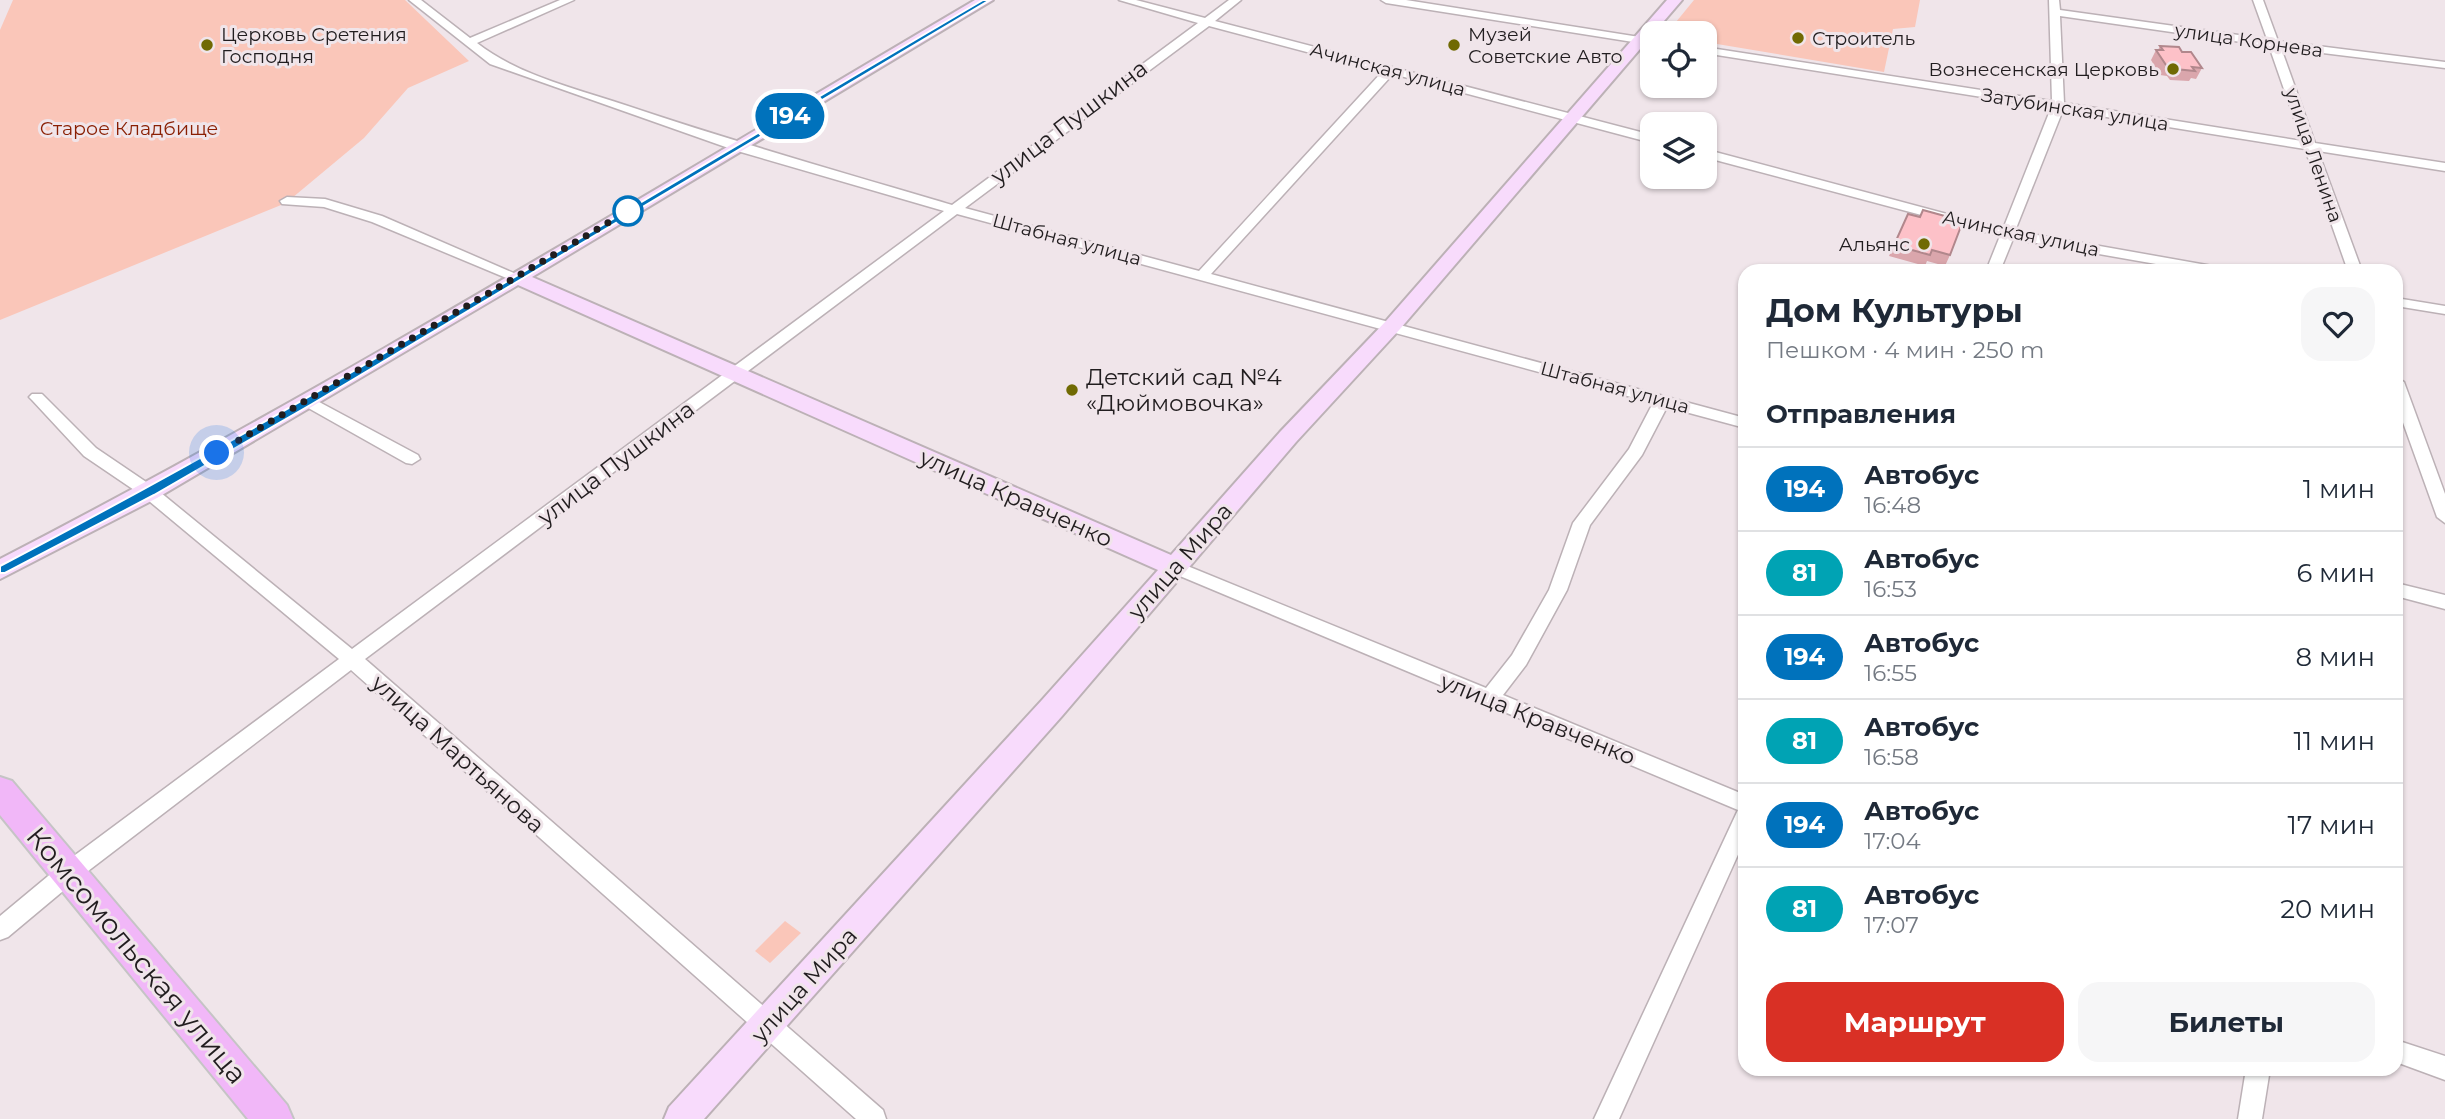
<!DOCTYPE html>
<html lang="ru">
<meta charset="utf-8">
<style>
:root{--surface:#fff;--page:#f6f6f7;--text:#1f2937;--muted:#747a83;--line:#e0e1e3;--accent:#d93025}
body{margin:0;font-family:Montserrat,sans-serif;background:var(--page);color:var(--text);height:100vh;display:flex;flex-direction:column;font-size:26px;white-space:nowrap}
*{box-sizing:border-box;margin:0}
p{font-size:23px;color:var(--muted)}
.icon{flex:none;width:38px;height:38px;fill:none;stroke:currentColor;stroke-width:2;stroke-linecap:round;stroke-linejoin:round}
.map{position:relative;flex:1;overflow:hidden}
.side{position:absolute;left:1738px;top:264px;width:665px;height:812px;display:flex;flex-direction:column;background:var(--surface);border-radius:21px;box-shadow:0 2px 5px #0004}
.side>*{flex:none}
.badge{padding:0 14px;border-radius:23px;font-size:24px;line-height:46px}
.buttons{position:absolute;left:1640px;top:21px;display:grid;gap:14px}
.buttons a{display:grid;place-items:center;width:77px;height:77px;border-radius:14px;background:var(--surface);box-shadow:0 2px 5px #0004;font-size:35px}
.you{position:absolute;width:35px;height:35px;margin:-18px;border:5px solid #fff;border-radius:50%;background:#1a73e8;box-shadow:0 0 0 10px #1a73e833}
.map>.badge{position:absolute;translate:-50% -50%;box-shadow:0 0 0 4px #fff}
h2{padding:0 28px;font-size:26px;line-height:63px}
.round{display:grid;place-items:center;flex:none;width:74px;height:74px;border-radius:21px;background:var(--page)}
.head{display:flex;align-items:center;justify-content:space-between;height:119px;padding:0 28px}
h1{font-size:33px;font-weight:700;line-height:52px}
.action{display:flex;gap:14px;margin-top:auto;padding:14px 28px}
.action a{flex:1;height:80px;border-radius:21px;background:var(--accent);color:#fff;font-size:28px;font-weight:700;line-height:80px;text-align:center}
.action a+a{background:var(--page);color:var(--text)}
ul{padding:0;list-style:none}
li{display:flex;align-items:center;gap:21px;height:84px;padding:0 28px;border-top:2px solid var(--line)}
li div{flex:1}
li b{display:block;font-size:26px}
li em{font-style:normal}
li .badge{min-width:77px;font-weight:700;text-align:center}
.map>svg:first-child{display:block}
</style>
<div class="map">
<svg width="2445" height="1119" viewBox="0 0 2445 1119">
<rect width="100%" height="100%" fill="#f0e5ea"/>
<path fill="#fac6b9" d="M 13,0 L 405,0 L 469,61 L 408,88 L 364,138 L 286,203 L 0,320 L 0,30 Z
M 1694,0 L 1920,0 L 1915,27 L 1893,29 L 1884,72 L 1705,42 L 1704,33 L 1667,33 Z
M 785,921 L 801,933 L 770,963 L 755,951 Z"/>
<g fill="none" stroke-linecap="round" stroke-linejoin="round">
<defs>
<path id="street" d="M 409,0 L 421,0 L 470,38 L 560,0 L 574,0 L 477,43 C 519,76 578,89 628,106 C 735,142 844,173 952,205 L 1198,23 L 1119,0 L 1136,0 L 1205,18 L 1229,0 L 1241,0 L 1215,21 L 1652,135 L 1652,143 L 1393,74 L 1211,274 L 1745,418 L 1745,428 L 1667,407 L 1642,455 L 1590,525 L 1567,590 L 1526,665 L 1503,695 L 1745,795 L 1745,839 L 1619,1119 L 1594,1119 L 1738,810 L 1168,571 L 1165,567 L 1168,563 L 1180,563 L 1486,688 L 1512,655 L 1549,590 L 1573,523 L 1629,449 L 1653,403 L 957,214 L 365,659 L 883,1110 L 886,1119 L 856,1119 L 351,670 L 75,881 L 8,937 L 0,940 L 0,916 L 59,867 L 339,659 L 143,496 L 84,456 L 32,400 L 29,397 L 32,394 L 42,394 L 96,448 L 155,488 L 352,649 L 944,211 L 734,150 L 490,64 ZM 1209,26 L 1382,72 L 1199,271 L 965,208 Z
M 1381,0 L 1406,0 L 1652,39 L 1652,45 L 1386,3 Z
M 2049,0 L 2059,0 L 2060,10 L 2267,39 L 2253,0 L 2263,0 L 2278,41 L 2445,62 L 2445,68 L 2281,48 L 2315,143 L 2445,163 L 2445,171 L 2318,151 L 2362,271 L 2348,271 L 2305,149 L 2063,110 L 2015,231 L 2218,267 L 2225,271 L 2196,271 L 2013,239 L 2000,271 L 1986,271 L 2000,236 L 1704,157 L 1704,149 L 2003,229 L 2051,108 L 1704,53 L 1704,47 L 2052,101 ZM 2060,16 L 2269,46 L 2302,141 L 2064,103 Z
M 287,197 L 325,199 L 382,216 L 523,277 L 516,281 L 511,280 L 372,222 L 324,207 L 282,204 L 280,201 Z
M 2396,298 L 2445,306 L 2445,314 L 2396,306 Z
M 2396,377 L 2404,382 L 2445,494 L 2445,523 L 2437,517 L 2396,403 Z
M 308,396 L 418,455 L 420,459 L 412,464 L 406,463 L 303,405 L 300,401 L 303,397 Z
M 2396,583 L 2445,595 L 2445,609 L 2396,596 Z
M 2396,1040 L 2445,1056 L 2445,1080 L 2396,1062 Z
M 2246,1069 L 2270,1069 L 2262,1119 L 2238,1119 Z"/>
<path id="secondary" d="M 975,0 L 993,0 L 532,277 L 1171,555 L 1280,432 L 1386,321 L 1667,0 L 1682,0 L 1400,329 L 1296,442 L 1062,716 L 704,1119 L 664,1119 L 669,1107 L 1042,700 L 1158,570 L 518,285 L 157,498 L 0,579 L 0,559 C 333,387 652,190 975,0 Z"/>
<path id="primary" d="M 0,777 L 12,781 L 287,1105 L 293,1119 L 248,1119 L 0,815 Z"/>
</defs>
<use href="#street" stroke="#bcb1b6" stroke-width="3"/>
<use href="#secondary" stroke="#bcb1b6" stroke-width="4"/>
<use href="#primary" stroke="#c5c4c5" stroke-width="4"/>
<use href="#street" fill="#fff" fill-rule="evenodd"/>
<use href="#secondary" fill="#f8dbfc" fill-rule="evenodd"/>
<use href="#primary" fill="#f1b7f8" fill-rule="evenodd"/>
</g>
<path fill="#daa6ac" d="M 2160,46 L 2182,52 L 2202,68 L 2196,79 L 2191,78 L 2189,81 L 2170,80 L 2167,76 L 2160,75 L 2151,60 L 2156,50 L 2158,50 Z
M 1908,214 L 1950,255 L 1945,266 L 1927,261 L 1925,266 L 1889,256 Z"/>
<path fill="#fdc1c8" stroke="#b1878c" stroke-width="2" d="M 2160,46 L 2179,47 L 2182,52 L 2191,52 L 2202,68 L 2192,67 L 2195,71 L 2175,69 L 2173,65 L 2166,65 L 2156,50 L 2163,50 Z
M 1923,210 L 1963,221 L 1950,255 L 1932,250 L 1930,255 L 1894,245 L 1908,214 L 1920,217 Z"/>
<path fill="#0072bc" stroke="#fff" stroke-width="2" d="M 983,0 L 990,0 L 312,404 L 154,495 L 5,573 L 0,573 L 0,566 C 333,392 656,191 983,0 Z"/>
<g fill="none" stroke-linecap="round" stroke-linejoin="round">
<path stroke="#211d1f" stroke-width="7" stroke-dasharray="0 12.6" d="M 217,453 L 628,211"/>
</g>
<g fill="#706a03" stroke="#f0e5ea" stroke-width="2.5">
<circle cx="1798" cy="38" r="7"/>
<circle cx="207" cy="45" r="7"/>
<circle cx="1454" cy="45" r="7"/>
<circle cx="2173" cy="69" r="7"/>
<circle cx="1924" cy="244" r="7"/>
<circle cx="1072" cy="390" r="7"/>
</g>
<circle fill="#fff" stroke="#0072bc" stroke-width="3.5" cx="628" cy="211" r="14"/>
<g text-anchor="middle" stroke-width="6" stroke-linejoin="round" paint-order="stroke">
<g font-size="19" fill="#211d1f" stroke="#f0e5ea" text-anchor="start">
<text x="221" y="41">Церковь Сретения<tspan x="221" dy="22">Господня</tspan></text>
<text x="1468" y="41">Музей<tspan x="1468" dy="22">Советские Авто</tspan></text>
<text x="1812" y="45">Строитель</text>
<text x="2159" y="76" text-anchor="end">Вознесенская Церковь</text>
<text x="1910" y="251" text-anchor="end">Альянс</text>
</g>
<g font-size="19" fill="#211d1f" stroke="#f0e5ea">
<text transform="translate(2249 40) rotate(8)" y="7">улица Корнева</text>
<text transform="translate(1388 69) rotate(15)" y="7">Ачинская улица</text>
<text transform="translate(2075 109) rotate(9)" y="7">Затубинская улица</text>
<text transform="translate(2314 155) rotate(71)" y="7">улица Ленина</text>
<text transform="translate(2021 233) rotate(12)" y="7">Ачинская улица</text>
<text transform="translate(1067 239) rotate(15)" y="7">Штабная улица</text>
<text transform="translate(1615 387) rotate(15)" y="7">Штабная улица</text>
</g>
<g font-size="19" fill="#8a1f03" stroke="#f0e5ea">
<text x="129" y="135">Старое Кладбище</text>
</g>
<g font-size="23" fill="#211d1f" stroke="#f0e5ea">
<text transform="translate(1069 122) rotate(-37)" y="8">улица Пушкина</text>
<text transform="translate(616 463) rotate(-37)" y="8">улица Пушкина</text>
<text transform="translate(1016 498) rotate(24)" y="8">улица Кравченко</text>
<text transform="translate(1180 561) rotate(-49)" y="8">улица Мира</text>
<text transform="translate(1538 719) rotate(22)" y="8">улица Кравченко</text>
<text transform="translate(458 754) rotate(42)" y="8">улица Мартьянова</text>
<text transform="translate(804 985) rotate(-48)" y="8">улица Мира</text>
</g>
<g font-size="23" fill="#211d1f" stroke="#f0e5ea" text-anchor="start">
<text x="1086" y="385">Детский сад №4<tspan x="1086" dy="26">«Дюймовочка»</tspan></text>
</g>
<g font-size="28" fill="#211d1f" stroke="#f0e5ea">
<text transform="translate(137 955) rotate(50)" y="10">Комсомольская улица</text>
</g>
</g>
</svg>
<div class="buttons">
<a><svg class="icon" aria-label="locate" viewBox="0 0 24 24"><circle cx="12" cy="12" r="6"/><path d="M12 2v4M12 18v4M2 12h4M18 12h4"/></svg></a>
<a><svg class="icon" aria-label="layers" viewBox="0 0 24 24"><path d="M12 4l9 5-9 5-9-5zM3 14l9 5 9-5"/></svg></a>
</div>
<div class="you" style="left:217px;top:453px"></div>
<b class="badge" style="left:790px;top:116px;background:#0072bc;color:#fff">194</b>
<section class="side">
<div class="head"><div><h1>Дом Культуры</h1><p>Пешком · 4 мин · 250 m</p></div><a class="round"><svg class="icon" aria-label="heart" viewBox="0 0 24 24"><path d="M12 20l-8-8c-3-5 5-10 8-4 3-6 11-1 8 4z"/></svg></a></div>
<h2>Отправления</h2>
<ul>
<li><span class="badge" style="background:#0072bc;color:#fff">194</span><div><b>Автобус</b><p>16:48</p></div><em>1 мин</em></li>
<li><span class="badge" style="background:#00a3b4;color:#fff">81</span><div><b>Автобус</b><p>16:53</p></div><em>6 мин</em></li>
<li><span class="badge" style="background:#0072bc;color:#fff">194</span><div><b>Автобус</b><p>16:55</p></div><em>8 мин</em></li>
<li><span class="badge" style="background:#00a3b4;color:#fff">81</span><div><b>Автобус</b><p>16:58</p></div><em>11 мин</em></li>
<li><span class="badge" style="background:#0072bc;color:#fff">194</span><div><b>Автобус</b><p>17:04</p></div><em>17 мин</em></li>
<li><span class="badge" style="background:#00a3b4;color:#fff">81</span><div><b>Автобус</b><p>17:07</p></div><em>20 мин</em></li>
</ul>
<div class="action"><a>Маршрут</a><a>Билеты</a></div>
</section>
</div>
